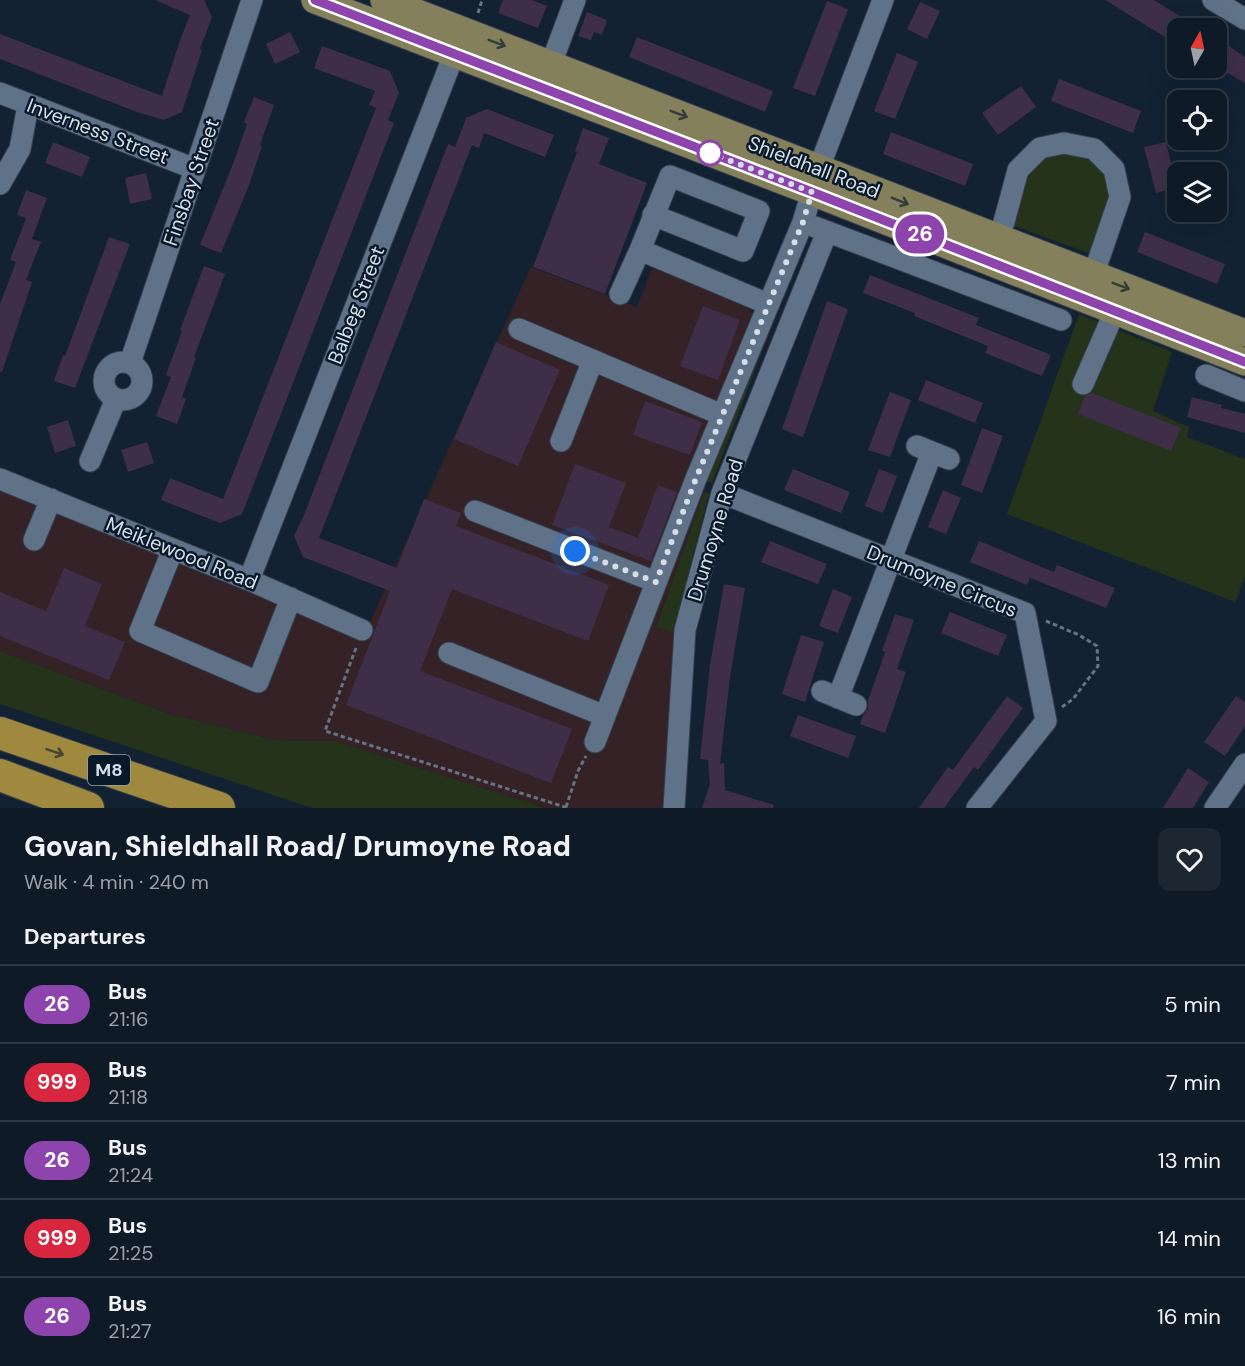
<!DOCTYPE html>
<meta charset="utf-8">
<style>
:root{--surface:#0e1a26;--page:#1c2732;--text:#f1f3f6;--muted:#9ba1a7;--line:#2e3843}
body{margin:0;font-family:"DM Sans",sans-serif;background:var(--page);color:var(--text);height:100vh;display:flex;flex-direction:column;font-size:22px;white-space:nowrap}
*{box-sizing:border-box;margin:0}
p{font-size:20px;color:var(--muted)}
.icon{flex:none;width:33px;height:33px;fill:none;stroke:currentColor;stroke-width:2;stroke-linecap:round;stroke-linejoin:round}
.map{position:relative;height:808px;overflow:hidden}
.sheet{display:flex;flex-direction:column;background:var(--surface);flex:1}
.sheet>*{flex:none}
.badge{padding:0 12px;border-radius:20px;font-size:21px;line-height:39px}
.needle{width:39px;rotate:9deg}
.controls{position:absolute;left:1167px;top:18px;display:grid;gap:12px}
.controls a{display:grid;place-items:center;width:60px;height:60px;border-radius:12px;background:var(--surface);box-shadow:0 6px 24px #0002,0 0 0 2px var(--line);font-size:30px}
.you{position:absolute;width:30px;height:30px;margin:-15px;border:4px solid #fff;border-radius:50%;background:#1a73e8;box-shadow:0 0 0 9px #1a73e833}
.map>.badge{position:absolute;translate:-50% -50%;box-shadow:0 0 0 3px #fff}
h2{padding:0 24px;font-size:22px;line-height:54px}
.round{display:grid;place-items:center;flex:none;width:63px;height:63px;border-radius:12px;background:var(--page)}
.overview{display:flex;align-items:center;justify-content:space-between;height:102px;padding:0 24px}
h1{font-size:28px;font-weight:800;line-height:45px}
ul{padding:0;list-style:none}
li{display:flex;align-items:center;gap:18px;height:78px;padding:0 24px;border-top:2px solid var(--line)}
li div{flex:1}
li b{display:block;font-size:22px}
li em{font-style:normal}
li .badge{min-width:66px;font-weight:700;text-align:center}
.map>svg:first-child{display:block}
</style>
<div class="map">
<svg width="1245" height="808" viewBox="0 0 1245 808">
<rect width="100%" height="100%" fill="#122233"/>
<path fill="#352226" d="M 531,267 L 637,307 L 652,268 L 743,303 L 770,331 L 766,329 L 707,480 L 704,492 L 656,626 L 673,633 L 666,808 L 546,808 L 335,741 L 275,740 L 170,714 L 0,651 L 0,490 L 366,631 Z"/>
<path fill="#243319" d="M 1064,143 L 1114,169 L 1099,257 L 1004,222 L 1018,170 Z
M 1079,314 L 1172,352 L 1153,411 L 1189,427 L 1187,437 L 1245,459 L 1245,577 L 1235,602 L 1007,514 Z
M 765,329 L 770,331 L 712,483 L 707,481 Z
M 704,492 L 709,493 L 673,633 L 656,627 Z
M 0,651 L 170,714 L 275,740 L 335,741 L 546,808 L 312,808 L 0,704 Z"/>
<path fill="#3f2e48" d="M 155,0 L 204,0 L 212,17 L 200,49 L 202,50 L 182,112 L 164,120 L 137,112 L 0,59 L 0,34 L 162,96 L 179,43 L 190,15 Z
M 503,0 L 532,0 L 547,6 L 538,28 L 498,13 Z
M 1105,0 L 1154,0 L 1199,28 L 1178,28 L 1178,45 Z
M 827,1 L 848,9 L 815,96 L 793,88 Z
M 920,2 L 940,11 L 927,39 L 907,29 Z
M 587,12 L 607,20 L 602,35 L 594,32 L 591,40 L 578,36 Z
M 290,32 L 300,52 L 275,64 L 266,44 Z
M 637,37 L 773,91 L 765,112 L 629,57 Z
M 1223,42 L 1245,57 L 1245,83 L 1216,66 L 1216,52 Z
M 322,46 L 390,71 L 399,93 L 388,120 L 394,123 L 242,514 L 220,523 L 161,500 L 170,478 L 223,499 L 376,108 L 369,105 L 375,91 L 314,68 Z
M 897,53 L 918,62 L 895,119 L 874,111 Z
M 1059,79 L 1141,111 L 1133,133 L 1051,101 Z
M 1021,86 L 1036,107 L 998,135 L 982,113 Z
M 254,97 L 274,105 L 260,145 L 262,146 L 249,185 L 221,253 L 200,245 L 233,164 L 247,124 L 244,122 Z
M 487,109 L 554,135 L 545,157 L 484,133 L 479,148 L 472,145 L 319,538 L 397,568 L 424,499 L 461,513 L 456,526 L 609,585 L 588,641 L 452,589 L 420,671 L 572,729 L 551,783 L 346,705 L 390,591 L 303,557 L 294,536 L 304,515 L 448,144 L 455,147 L 466,118 Z
M 583,128 L 609,138 L 599,164 L 647,183 L 605,294 L 533,267 L 577,152 L 575,151 Z
M 891,132 L 973,164 L 965,186 L 883,154 Z
M 53,142 L 90,157 L 82,177 L 45,163 Z
M 1166,142 L 1177,187 L 1156,193 L 1144,147 Z
M 146,173 L 152,199 L 130,204 L 125,178 Z
M 26,190 L 47,198 L 32,239 L 41,242 L 26,280 L 32,282 L 2,372 L 0,372 L 0,304 L 16,262 L 10,260 L 26,218 L 17,215 Z
M 1145,232 L 1225,264 L 1217,284 L 1137,252 Z
M 109,237 L 130,244 L 75,388 L 54,381 L 63,355 L 65,356 Z
M 204,266 L 225,274 L 194,357 L 196,358 L 182,397 L 186,399 L 177,424 L 156,416 L 171,377 L 166,375 L 182,331 L 180,330 Z
M 870,275 L 979,318 L 976,325 L 1051,355 L 1042,376 L 985,353 L 988,346 L 914,316 L 915,313 L 863,293 Z
M 827,301 L 848,309 L 803,437 L 782,429 Z
M 703,306 L 740,320 L 718,380 L 680,366 Z
M 496,342 L 560,370 L 518,466 L 454,439 Z
M 926,380 L 983,403 L 975,423 L 918,400 Z
M 890,392 L 911,400 L 890,457 L 868,450 Z
M 1092,393 L 1181,428 L 1171,451 L 1078,414 L 1085,396 Z
M 1192,397 L 1222,405 L 1221,408 L 1245,414 L 1245,433 L 1187,417 Z
M 645,401 L 702,422 L 690,455 L 633,435 Z
M 68,420 L 76,446 L 55,453 L 47,427 Z
M 982,428 L 1003,436 L 982,493 L 961,485 Z
M 147,442 L 154,463 L 128,472 L 121,450 Z
M 575,464 L 626,483 L 609,527 L 638,538 L 658,485 L 677,492 L 651,561 L 552,525 Z
M 793,469 L 850,492 L 841,513 L 784,490 Z
M 879,469 L 897,476 L 883,513 L 865,506 Z
M 943,490 L 961,498 L 946,534 L 928,527 Z
M 770,541 L 827,564 L 818,584 L 761,562 Z
M 979,541 L 1054,572 L 1057,565 L 1115,588 L 1106,608 L 1030,578 L 1027,585 L 970,562 Z
M 64,568 L 102,584 L 85,626 L 125,642 L 109,680 L 0,636 L 0,592 L 46,611 Z
M 724,584 L 745,588 L 730,677 L 720,764 L 724,763 L 725,790 L 774,805 L 773,808 L 702,808 L 710,784 L 708,760 L 700,759 L 710,665 Z
M 833,589 L 852,597 L 838,633 L 819,626 Z
M 950,612 L 1007,635 L 998,656 L 941,633 Z
M 895,614 L 914,620 L 897,669 L 906,672 L 885,733 L 860,724 L 863,716 L 868,709 L 868,701 L 885,652 L 882,651 Z
M 801,635 L 824,642 L 805,702 L 782,694 Z
M 1007,696 L 1023,708 L 978,770 L 974,767 L 944,808 L 919,808 L 948,767 L 953,770 Z
M 1236,696 L 1245,702 L 1245,726 L 1225,756 L 1204,742 Z
M 798,715 L 856,736 L 848,758 L 790,736 Z
M 1188,768 L 1209,782 L 1193,808 L 1163,808 Z"/>
<g fill="none" stroke-linecap="round" stroke-linejoin="round">
<defs>
<path id="minor" d="M 1213,0 L 1245,19
M 551,64 L 575,0
M 0,93 L 195,169
M 0,184 L 20,149 L 28,105
M 653,215 L 743,251 L 759,211 L 670,176 L 640,250 L 768,304
M 815,227 L 1061,320
M 997,240 L 1004,222 L 1018,170 L 1040,148 L 1064,143 L 1094,149 L 1114,169 L 1120,197 L 1093,276
M 620,294 L 640,250
M 519,329 L 722,415
M104 381a19 19 0 1 1 38 0a19 19 0 1 1-38 0Z
M 130,363 L 252,0
M 1206,375 L 1245,391
M 1083,384 L 1115,311
M 561,441 L 593,360
M 917,446 L 949,459
M 90,461 L 116,399
M 0,479 L 249,580 L 362,630
M 722,493 L 1025,613 L 1046,721 L 977,808
M 475,511 L 656,582
M 34,540 L 51,499
M 173,549 L 140,631 L 258,682 L 291,598
M 249,580 L 460,39
M 449,653 L 605,716
M 822,691 L 856,705
M 838,698 L 932,452
M 595,742 L 695,481 L 803,222 L 819,168 L 883,0
M 674,808 L 685,630 L 722,493 L 827,232
M 1215,808 L 1245,764"/>
<path id="major" d="M 315,0 L 812,192 L 1245,362
M 384,0 C 671,110 957,224 1245,333"/>
<path id="highway" d="M 0,733 L 219,808
M 0,775 L 88,808"/>
</defs>
<use href="#minor" stroke="#343e4d" stroke-width="23"/>
<use href="#major" stroke="#343e4d" stroke-width="29"/>
<use href="#highway" stroke="#343e4d" stroke-width="34"/>
<path stroke="#667482" stroke-width="3" stroke-dasharray="4.5 3" stroke-linecap="butt" d="M 478,13 L 482,0
M 1046,621 L 1079,635 L 1097,646 L 1098,666 L 1073,699 L 1062,707
M 356,648 L 325,731 L 568,808
M 566,807 L 578,771 L 586,756"/>
<use href="#minor" stroke="#5f7287" stroke-width="21"/>
<use href="#major" stroke="#85805c" stroke-width="27"/>
<use href="#highway" stroke="#9f893f" stroke-width="32"/>
</g>
<defs><path id="oneway-shaft" d="M-6 0H5M1.5-3L5.5 0L1.5 3" fill="none" stroke-width="1.6" stroke-linecap="round" stroke-linejoin="round" transform="scale(1.5)"/></defs>
<g stroke="#343d3b">
<use href="#oneway-shaft" transform="translate(497 43) rotate(21)"/>
<use href="#oneway-shaft" transform="translate(679 114) rotate(21)"/>
<use href="#oneway-shaft" transform="translate(900 201) rotate(22)"/>
<use href="#oneway-shaft" transform="translate(1121 286) rotate(21)"/>
</g>
<use stroke="#454632" href="#oneway-shaft" transform="translate(55 752) rotate(19)"/>
<g fill="none" stroke-linecap="round" stroke-linejoin="round">
<defs>
<path id="line" d="M 315,0 L 812,192 L 1245,362"/>
</defs>
<use href="#line" stroke="#fff" stroke-width="14"/>
<use href="#line" stroke="#8e44ad" stroke-width="9"/>
<path stroke="#d4dfea" stroke-width="6" stroke-dasharray="0 10.8" d="M 575,551 L 656,582 L 695,481 L 803,222 L 812,192 L 710,153"/>
</g>
<circle fill="#fff" stroke="#8e44ad" stroke-width="3" cx="710" cy="153" r="12"/>
<g text-anchor="middle" stroke-width="5" stroke-linejoin="round" paint-order="stroke">
<rect fill="#091929" stroke="#97a4b0" stroke-width="1.5" x="88" y="755" width="42" height="30" rx="4.5"/>
<g font-size="18" font-weight="bold" fill="#d4dfea">
<text x="109" y="776">M8</text>
</g>
<g font-size="20" fill="#d4dfea" stroke="#091929">
<text transform="translate(98 131) rotate(21)" y="7">Inverness Street</text>
<text transform="translate(814 167) rotate(21)" y="7">Shieldhall Road</text>
<text transform="translate(191 182) rotate(-71)" y="7">Finsbay Street</text>
<text transform="translate(356 305) rotate(-69)" y="7">Balbeg Street</text>
<text transform="translate(715 530) rotate(-73)" y="7">Drumoyne Road</text>
<text transform="translate(182 553) rotate(22)" y="7">Meiklewood Road</text>
<text transform="translate(942 581) rotate(22)" y="7">Drumoyne Circus</text>
</g>
</g>
</svg>
<div class="controls">
<a><svg class="needle" viewBox="-14 -14 28 28"><path d="M0-13l5 13h-10z" fill="#e53935"/><path d="M0 13l5-13h-10z" fill="#9ba1a7"/></svg></a>
<a><svg class="icon" aria-label="locate" viewBox="0 0 24 24"><circle cx="12" cy="12" r="6"/><path d="M12 2v4M12 18v4M2 12h4M18 12h4"/></svg></a>
<a><svg class="icon" aria-label="layers" viewBox="0 0 24 24"><path d="M12 4l9 5-9 5-9-5zM3 14l9 5 9-5"/></svg></a>
</div>
<div class="you" style="left:575px;top:551px"></div>
<b class="badge" style="left:920px;top:234px;background:#8e44ad;color:#fff">26</b>
</div>
<section class="sheet">
<div class="overview"><div><h1>Govan, Shieldhall Road/ Drumoyne Road</h1><p>Walk · 4 min · 240 m</p></div><a class="round"><svg class="icon" aria-label="heart" viewBox="0 0 24 24"><path d="M12 20l-8-8c-3-5 5-10 8-4 3-6 11-1 8 4z"/></svg></a></div>
<h2>Departures</h2>
<ul>
<li><span class="badge" style="background:#8e44ad;color:#fff">26</span><div><b>Bus</b><p>21:16</p></div><em>5 min</em></li>
<li><span class="badge" style="background:#d7263d;color:#fff">999</span><div><b>Bus</b><p>21:18</p></div><em>7 min</em></li>
<li><span class="badge" style="background:#8e44ad;color:#fff">26</span><div><b>Bus</b><p>21:24</p></div><em>13 min</em></li>
<li><span class="badge" style="background:#d7263d;color:#fff">999</span><div><b>Bus</b><p>21:25</p></div><em>14 min</em></li>
<li><span class="badge" style="background:#8e44ad;color:#fff">26</span><div><b>Bus</b><p>21:27</p></div><em>16 min</em></li>
</ul>
</section>
